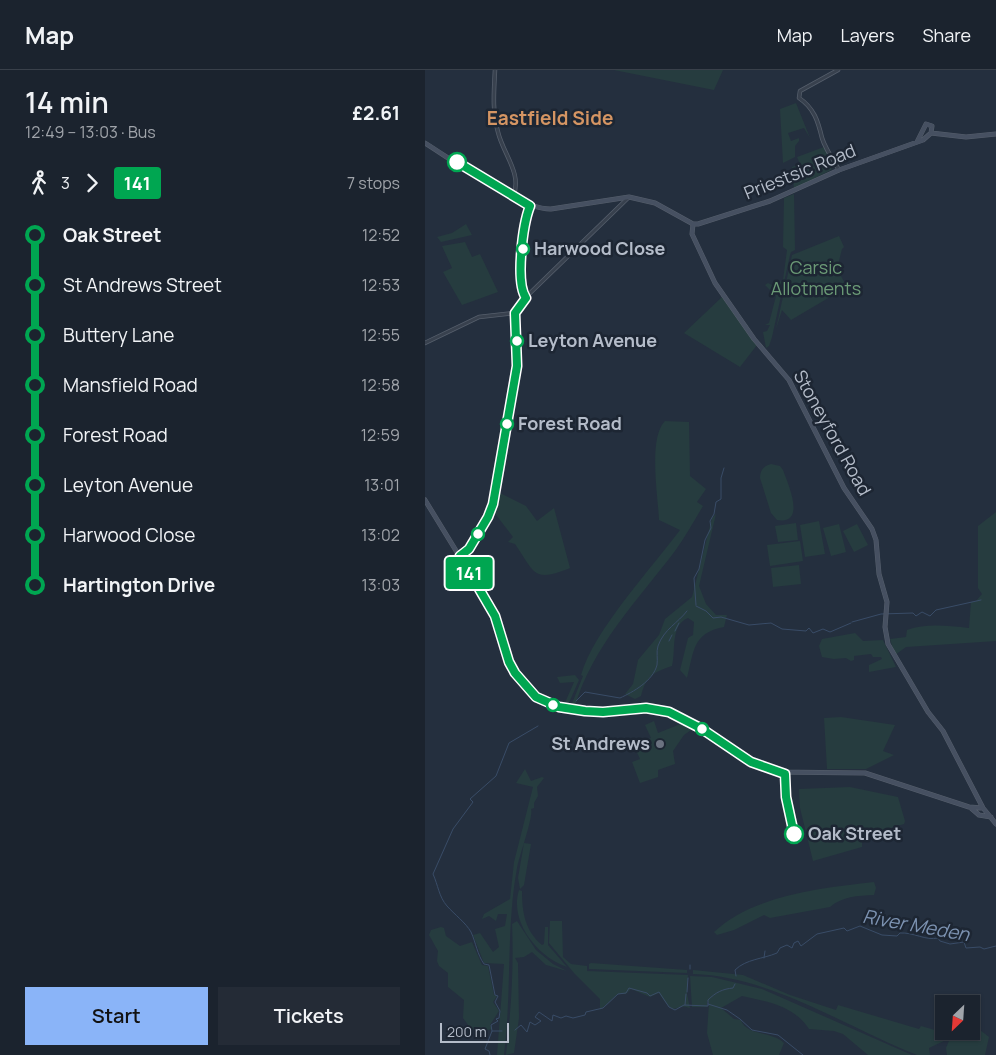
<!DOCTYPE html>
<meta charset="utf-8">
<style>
:root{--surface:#1b232e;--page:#242b36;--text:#f1f3f6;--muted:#a0a4aa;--line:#39404a;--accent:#8ab4f8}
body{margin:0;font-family:Manrope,sans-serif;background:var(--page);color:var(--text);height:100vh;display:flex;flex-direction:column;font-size:19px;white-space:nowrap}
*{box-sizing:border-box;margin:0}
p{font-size:16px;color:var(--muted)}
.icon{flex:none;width:28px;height:28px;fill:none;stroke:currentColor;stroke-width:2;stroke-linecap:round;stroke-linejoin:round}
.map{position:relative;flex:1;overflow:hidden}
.side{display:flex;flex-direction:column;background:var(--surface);width:425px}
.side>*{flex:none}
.badge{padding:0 10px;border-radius:4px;font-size:18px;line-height:32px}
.needle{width:32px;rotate:205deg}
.fabs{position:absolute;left:510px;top:925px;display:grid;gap:10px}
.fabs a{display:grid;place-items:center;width:45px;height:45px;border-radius:0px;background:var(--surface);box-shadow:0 1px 4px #0004,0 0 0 1px var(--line);font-size:25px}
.scale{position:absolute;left:15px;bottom:12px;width:69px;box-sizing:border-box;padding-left:5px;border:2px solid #b4bcc9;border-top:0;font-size:14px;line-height:18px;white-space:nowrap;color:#b4bcc9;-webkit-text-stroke:4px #1d2633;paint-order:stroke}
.map>.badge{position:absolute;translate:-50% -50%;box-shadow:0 0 0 2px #fff}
.legs{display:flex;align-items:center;gap:8px;height:55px;padding:0 25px;font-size:16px}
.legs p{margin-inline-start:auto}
.head{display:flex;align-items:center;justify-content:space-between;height:85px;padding:0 25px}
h1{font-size:28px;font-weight:600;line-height:38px}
.action{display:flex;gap:10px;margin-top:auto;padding:10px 25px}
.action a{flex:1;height:58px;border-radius:0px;background:var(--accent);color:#111;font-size:20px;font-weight:600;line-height:58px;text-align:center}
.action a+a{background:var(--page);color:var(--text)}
ul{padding:0 25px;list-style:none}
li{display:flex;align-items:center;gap:18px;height:50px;font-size:19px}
li i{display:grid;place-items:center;width:8px;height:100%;margin:0 6px;background:currentColor}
li i::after{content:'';width:12px;height:12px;margin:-6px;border:4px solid;border-radius:50%;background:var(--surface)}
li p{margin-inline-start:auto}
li:first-child i{background:linear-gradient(#0000 50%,currentColor 0)}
li:last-child i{background:linear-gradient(currentColor 50%,#0000 0)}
header{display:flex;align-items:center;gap:30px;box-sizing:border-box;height:70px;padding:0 25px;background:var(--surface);border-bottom:1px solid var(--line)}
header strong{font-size:24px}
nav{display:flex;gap:28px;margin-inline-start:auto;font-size:18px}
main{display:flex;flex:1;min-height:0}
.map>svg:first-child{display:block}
</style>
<header>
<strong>Map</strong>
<nav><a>Map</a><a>Layers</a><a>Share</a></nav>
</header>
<main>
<section class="side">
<div class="head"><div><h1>14 min</h1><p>12:49 – 13:03 · Bus</p></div><b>£2.61</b></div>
<div class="legs"><svg class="icon" aria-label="walk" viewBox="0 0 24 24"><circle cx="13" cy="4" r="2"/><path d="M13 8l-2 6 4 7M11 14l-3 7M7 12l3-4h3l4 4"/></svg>3<svg class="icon" aria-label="forward" viewBox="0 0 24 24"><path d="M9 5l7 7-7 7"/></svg><b class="badge" style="background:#00a651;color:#fff">141</b><p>7 stops</p></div>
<ul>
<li><i style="color:#00a651"></i><b>Oak Street</b><p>12:52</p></li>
<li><i style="color:#00a651"></i><span>St Andrews Street</span><p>12:53</p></li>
<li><i style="color:#00a651"></i><span>Buttery Lane</span><p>12:55</p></li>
<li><i style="color:#00a651"></i><span>Mansfield Road</span><p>12:58</p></li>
<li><i style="color:#00a651"></i><span>Forest Road</span><p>12:59</p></li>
<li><i style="color:#00a651"></i><span>Leyton Avenue</span><p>13:01</p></li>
<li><i style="color:#00a651"></i><span>Harwood Close</span><p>13:02</p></li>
<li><i style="color:#00a651"></i><b>Hartington Drive</b><p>13:03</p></li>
</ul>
<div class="action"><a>Start</a><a>Tickets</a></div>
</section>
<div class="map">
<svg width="571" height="985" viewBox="0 0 571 985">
<rect width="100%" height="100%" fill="#242f3e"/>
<path fill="#263c3f" d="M 189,0 L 298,0 L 289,20 Z
M 371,33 L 385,68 L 379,58 L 363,63 L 366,71 L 374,68 L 374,71 L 370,76 L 370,87 L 358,93 L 355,39 Z
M 399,77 L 408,95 L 406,100 L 369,119 L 367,97 L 375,94 L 372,87 Z
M 369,124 L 370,180 L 366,182 L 365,185 L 347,267 L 344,276 L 341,278 L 338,262 L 342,261 L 345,255 L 340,255 L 344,253 L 351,226 L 340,215 L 343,213 L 353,218 L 353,213 L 358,210 L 362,180 L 358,177 L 359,128 Z
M 41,154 L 47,165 L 16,172 L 12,167 L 27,163 Z
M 414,166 L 419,177 L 417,179 L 412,199 L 422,217 L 366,250 L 357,240 L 351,259 L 367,185 Z
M 40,172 L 47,187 L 55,184 L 73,222 L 37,235 L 18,202 L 27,198 L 17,176 Z
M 297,227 L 332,275 L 315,297 L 259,263 Z
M 240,351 L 264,352 L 265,406 L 281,419 L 272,432 L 278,436 C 269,451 260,467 250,481 C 213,530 166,578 150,637 L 146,636 L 158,606 L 156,605 C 169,560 226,499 255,460 L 234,450 C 233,426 223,368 240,351 Z
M 346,394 L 355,396 L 358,400 C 363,414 382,455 352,450 L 346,443 L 335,408 C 335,401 338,396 346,394 Z
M 73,422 L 101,436 L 112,451 L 129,438 L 145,498 C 108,513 110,503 90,474 L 83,472 L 88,467 L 68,441 Z
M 571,442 L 571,571 L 481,577 L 470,585 L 465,569 L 481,567 L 482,560 C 502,553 522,556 544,558 L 546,532 L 551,531 L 557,524 L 553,518 L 553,456 Z
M 291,444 L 274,516 L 281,534 L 291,545 L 302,545 L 299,557 C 267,563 269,582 262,608 L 255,600 L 263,568 L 268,565 L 269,552 L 263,548 C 245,555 251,581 247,596 C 229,602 221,606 216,626 L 210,629 L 200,624 L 208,614 L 213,590 L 234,565 L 240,549 L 267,527 L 287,448 Z
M 394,451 L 400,484 L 380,487 L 375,455 Z
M 371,453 L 373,470 L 353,472 L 350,456 Z
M 414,454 L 421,482 L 406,486 L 398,458 Z
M 432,454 L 443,475 L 429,482 L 418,461 Z
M 375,471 L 378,491 L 345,496 L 342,475 Z
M 374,495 L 376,514 L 348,517 L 346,498 Z
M 430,563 L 438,571 L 458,570 L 471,597 L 444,602 L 444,595 L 457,589 L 456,587 L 448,587 L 446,584 L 429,586 L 429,590 L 426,591 L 421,588 L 409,589 L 397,587 L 394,576 L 397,569 Z
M 150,605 L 154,610 L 143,635 L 139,635 L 149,612 L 135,613 L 132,607 Z
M 220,640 C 242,643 252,645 266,660 L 259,665 L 248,681 L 250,694 L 233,700 L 233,707 L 215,713 L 207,692 L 215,689 L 207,672 L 226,668 L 220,655 L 229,651 L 233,663 L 258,653 C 239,645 223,642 202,644 L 202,642 Z
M 416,647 L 470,655 L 458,681 L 469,685 L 441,699 L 402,699 L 399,648 Z
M 100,699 L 106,711 L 117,707 L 119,708 L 112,717 L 113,726 L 109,733 L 109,738 L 106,739 C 109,745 94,787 92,798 C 82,852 86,909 81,966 L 79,985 L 72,985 L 79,894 L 59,893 L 48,865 L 55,863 L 68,882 L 74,877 L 70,859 L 80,856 L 82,844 L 73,844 L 71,851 L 64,846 L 57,849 L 59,844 L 85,829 L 89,792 L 108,717 L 91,713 Z
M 425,717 L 473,727 L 480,751 L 479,754 L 437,767 L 437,777 L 388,791 L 375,738 L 374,719 Z
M 99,773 L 106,774 L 99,815 L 95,819 L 93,808 Z
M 449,812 L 451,818 L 449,825 C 432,826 418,826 405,837 L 345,848 L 339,845 L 309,860 L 292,865 L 289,862 C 328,825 397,818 449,812 Z
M 94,820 L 97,821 C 97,842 100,861 117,875 L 119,874 L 120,857 L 123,857 L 123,875 L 142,897 C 112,887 84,851 94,820 Z
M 92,851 L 111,880 L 128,894 L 142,901 L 121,895 L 107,882 L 99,887 L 90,888 L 93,893 L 94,948 L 89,983 L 81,985 C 86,941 89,897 87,854 Z
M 125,851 L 137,851 L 138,887 L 146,894 L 162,896 L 162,901 L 263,905 L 262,924 L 265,938 C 247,932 252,951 234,923 L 225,927 L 206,919 L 201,924 L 193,924 L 175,940 L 175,929 L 149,903 L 124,873 Z
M 16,857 L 19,858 L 21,866 L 35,876 L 47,872 L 57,895 L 63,896 L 69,925 L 72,926 L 68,932 L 74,941 L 65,955 L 67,959 L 60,961 L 46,959 L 38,948 L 39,930 L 23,917 L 23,903 L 14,896 L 12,891 L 13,881 L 4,865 L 6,860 Z
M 166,893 L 262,900 L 262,903 L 164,899 L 164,894 Z
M 268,900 L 318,905 L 365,925 L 411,940 L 413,935 L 494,959 L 496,956 L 524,964 L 523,969 L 504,978 L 505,985 L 492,985 C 421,957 346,906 268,904 Z
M 265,906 L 287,907 L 337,919 L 487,985 L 443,985 L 418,964 L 409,961 L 384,959 C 368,935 344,932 317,926 L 296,938 L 309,949 L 316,950 C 321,966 347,961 359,973 L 354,985 L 288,985 L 282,963 L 284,933 L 282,931 L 282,937 L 267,937 Z
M 546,953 L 564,967 L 560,985 L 522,985 L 521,978 L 528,961 L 546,961 Z"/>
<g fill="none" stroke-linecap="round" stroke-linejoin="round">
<path stroke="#394c67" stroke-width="1" d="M 271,535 L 269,508 L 274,499 L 280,470 L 286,458 L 285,451 L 289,444 L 291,432 L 296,429 L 296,408 L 299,398
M 271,536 L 281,541 L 288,548 L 296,547 L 324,555 L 346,553 L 357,559 L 381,561 L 384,558 L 388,563 L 398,559 L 405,562 L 426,553
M 427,552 L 456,544 L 488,543 L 491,546 L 497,542 L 505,546 L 511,540 L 556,530
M 250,561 L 254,553
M 244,571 L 247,565
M 151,631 L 160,622 L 195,628 C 208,622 228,611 232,595 C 233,589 231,582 233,576 C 239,559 253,553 262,541
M 138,634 L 140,633
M 128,640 L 130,638
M 339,888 L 340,881
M 265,899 L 265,895
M 311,906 L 310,900 C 321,889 338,889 352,883 L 355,878 L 362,875 L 367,878 L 369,873 L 373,871 L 376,876 L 392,864 L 419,858 L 422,861 L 435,856 L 457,865 L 472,866 L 475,863 C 488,862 501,871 513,868 L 515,871 L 525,874 L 539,872 L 541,878 L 555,877 L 559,879 L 571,876
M 262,922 L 263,908
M 283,934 L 302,940 L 315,949 L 327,960 L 353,965 L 378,985
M 260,935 L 261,924
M 90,960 L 96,955 L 102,962 L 105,952 L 110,955 L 116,951 L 110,947 L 114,942 L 127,951 L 128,945 L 136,948 L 141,946 L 148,948 L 160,945 L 161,942 L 178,938 L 193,924 L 201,923 L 204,918 L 222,923 L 225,926 L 234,922 L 244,937 L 250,940 L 259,935 L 283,936 L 283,930 C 291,922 298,919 308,918 L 310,914
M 67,961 L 66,955 L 73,951 L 71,949 L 74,948 L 75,941 L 70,932 L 73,926 L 70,925 L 64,895 L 59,894 C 52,884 51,873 46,862 C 41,853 29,844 22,836 C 14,827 13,815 8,804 L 28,759 L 48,732 L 45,729 L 71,706 L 84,673 L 113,656
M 65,985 L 64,981 L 60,979 L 67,961 L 77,961"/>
<defs>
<path id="tertiary" d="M 70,0 C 69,20 67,42 73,62 C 78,84 98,104 88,127
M 413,0 L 375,21 L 374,28 C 389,38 393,51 397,68 C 400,78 408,90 414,100
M 0,273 L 54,247 L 90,243 L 101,227 L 203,128
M 35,486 C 73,462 77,382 83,341 C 86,324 92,307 93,289 C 94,274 92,258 90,243"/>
<path id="secondary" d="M 492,72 L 501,54 L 507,56 L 506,63
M 0,73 C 29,91 95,140 126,139 L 204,127 L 230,133 L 268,154
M 268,154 L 267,164 L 290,213 L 329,269 L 364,310 L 419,418 L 447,459 L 451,470 L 454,504 L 462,532 L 460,557 L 463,574 L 503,642 L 518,661 L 558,738 L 571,754
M 268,154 L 273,154 L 345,131 L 414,100 L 498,70 L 506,63 L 541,67 L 571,64
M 0,430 L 71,546 L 84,592 L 90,603 L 102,619 L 111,627 L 134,637 L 160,641 L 179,642 L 215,638 L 237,640 L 277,659 L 326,692 L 351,702 L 440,703 L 544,737 L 558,738
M 546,738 L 554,745 L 566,747"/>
</defs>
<use href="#tertiary" stroke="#565f6c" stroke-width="4.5"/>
<use href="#secondary" stroke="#565f6c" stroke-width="5"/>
<use href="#tertiary" stroke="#38414e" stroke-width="3"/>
<use href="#secondary" stroke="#465061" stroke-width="4"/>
</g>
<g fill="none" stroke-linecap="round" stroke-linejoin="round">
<defs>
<path id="line-1" d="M 32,92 L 105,136 C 98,154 90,212 101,228 L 90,243 L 92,296 L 68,434 L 63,447 L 44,479 L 35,486 L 70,546 L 84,592 L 90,603 L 111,627 L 134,637 L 160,641 L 178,642 L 221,638 L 244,642 L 277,659 L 326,692 L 360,704 L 361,727 L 369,764"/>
</defs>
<use href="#line-1" stroke="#fff" stroke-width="11"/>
<use href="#line-1" stroke="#00a651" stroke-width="8"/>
</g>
<g fill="#fff" stroke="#00a651" stroke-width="2.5">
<circle cx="32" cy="92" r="9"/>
<circle cx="98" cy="179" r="6"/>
<circle cx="92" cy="271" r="6"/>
<circle cx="82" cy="354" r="6"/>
<circle cx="53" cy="464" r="6"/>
<circle cx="128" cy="635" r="6"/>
<circle cx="277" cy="659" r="6"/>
<circle cx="369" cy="764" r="9"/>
</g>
<circle fill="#6b7280" stroke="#1d2633" stroke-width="2" cx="235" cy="674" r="5"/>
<g text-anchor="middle" stroke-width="5" stroke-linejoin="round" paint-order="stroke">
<g font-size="18" fill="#b4bcc9" stroke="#1d2633">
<text transform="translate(375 102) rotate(-22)" y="6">Priestsic Road</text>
<text transform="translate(407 363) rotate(61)" y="6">Stoneyford Road</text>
</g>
<g font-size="18" font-weight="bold" fill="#b4bcc9" stroke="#1d2633" text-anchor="start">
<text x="109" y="185">Harwood Close</text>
<text x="103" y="277">Leyton Avenue</text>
<text x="93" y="360">Forest Road</text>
<text x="383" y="770">Oak Street</text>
</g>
<g font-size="18" fill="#6b9a76" stroke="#1d2633">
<text x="391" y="204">Carsic<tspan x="391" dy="21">Allotments</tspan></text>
</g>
<g font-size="18" font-weight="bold" fill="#b4bcc9" stroke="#1d2633" text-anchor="end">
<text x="225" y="680">St Andrews</text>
</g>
<g font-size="19" font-weight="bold" fill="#d59563" stroke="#1d2633">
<text x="125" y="55">Eastfield Side</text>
</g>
<g font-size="19" font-style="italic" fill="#7c92b1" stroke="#1d2633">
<text transform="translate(491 855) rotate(10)" y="7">River Meden</text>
</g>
</g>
</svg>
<div class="fabs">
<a><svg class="needle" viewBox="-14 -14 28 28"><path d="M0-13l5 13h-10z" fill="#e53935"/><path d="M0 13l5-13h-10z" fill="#a0a4aa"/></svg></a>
</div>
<div class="scale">200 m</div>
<b class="badge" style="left:44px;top:503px;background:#00a651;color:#fff">141</b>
</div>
</main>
